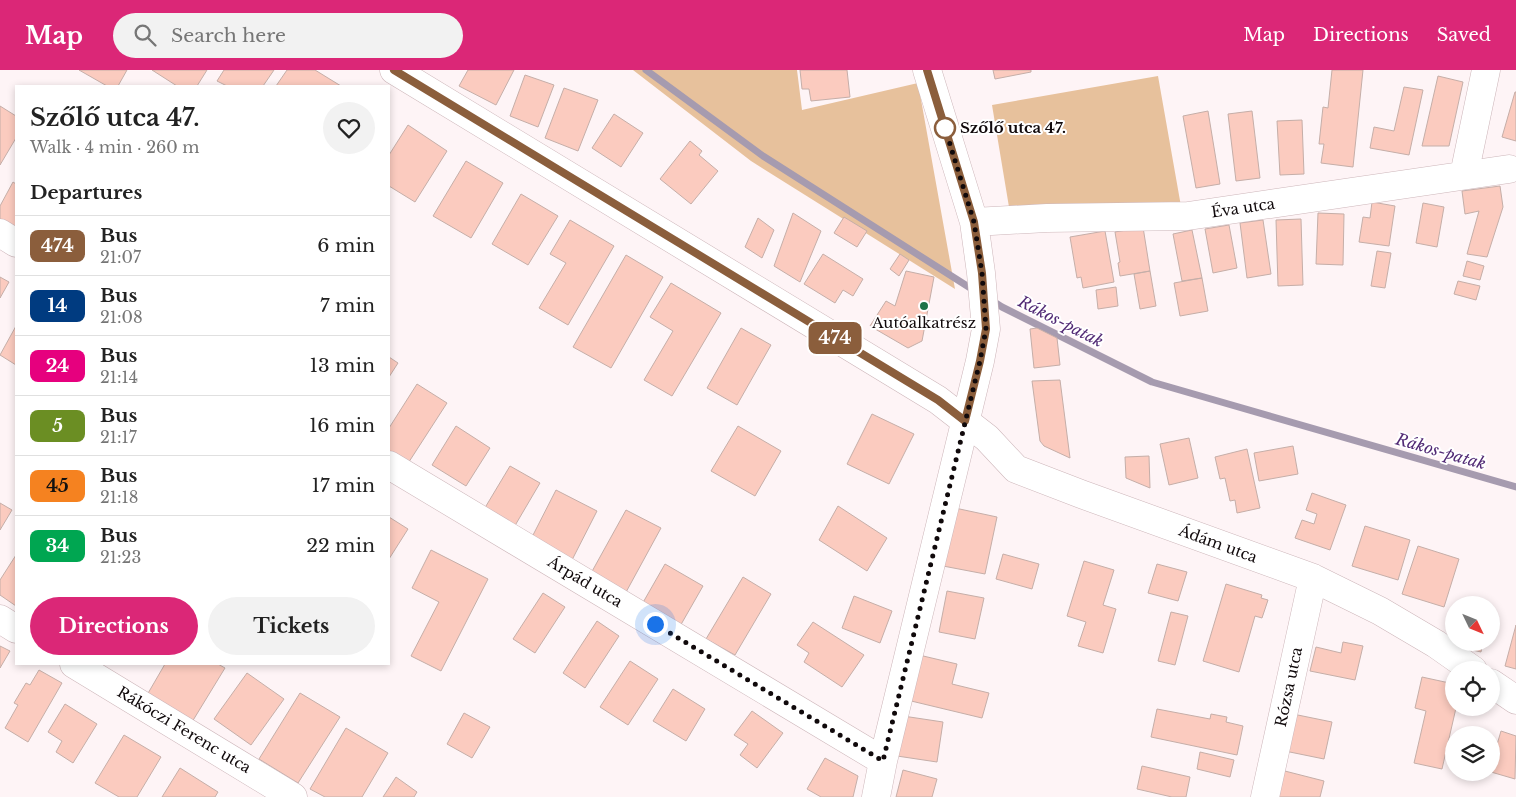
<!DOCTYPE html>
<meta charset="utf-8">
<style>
:root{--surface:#fff;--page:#f2f2f2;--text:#222;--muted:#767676;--line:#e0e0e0;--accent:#db2777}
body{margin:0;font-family:"Libre Baskerville",serif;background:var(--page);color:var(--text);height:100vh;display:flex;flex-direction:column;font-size:19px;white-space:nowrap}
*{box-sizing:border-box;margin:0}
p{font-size:16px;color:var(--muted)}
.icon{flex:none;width:28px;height:28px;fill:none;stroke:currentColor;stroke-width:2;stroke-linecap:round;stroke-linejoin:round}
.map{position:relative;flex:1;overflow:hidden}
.sheet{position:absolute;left:15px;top:15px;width:375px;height:580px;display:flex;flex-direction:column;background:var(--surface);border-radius:0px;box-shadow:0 2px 8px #0003}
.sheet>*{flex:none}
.badge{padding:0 10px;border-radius:8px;font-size:18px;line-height:32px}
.needle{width:32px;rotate:133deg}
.buttons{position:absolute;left:1445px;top:526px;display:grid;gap:10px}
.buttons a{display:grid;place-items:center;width:55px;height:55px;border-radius:50%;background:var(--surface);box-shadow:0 2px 8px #0003;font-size:25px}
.you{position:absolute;width:25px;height:25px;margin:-12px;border:4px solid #fff;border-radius:50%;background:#1a73e8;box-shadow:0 0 0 8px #1a73e833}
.map>.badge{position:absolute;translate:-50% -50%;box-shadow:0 0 0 2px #fff}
h2{padding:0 15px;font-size:19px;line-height:45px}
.round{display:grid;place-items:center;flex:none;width:52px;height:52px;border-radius:26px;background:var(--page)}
.head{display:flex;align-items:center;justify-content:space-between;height:85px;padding:0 15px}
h1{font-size:24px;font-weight:800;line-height:38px}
.button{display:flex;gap:10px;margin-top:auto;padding:10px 15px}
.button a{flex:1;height:58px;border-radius:30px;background:var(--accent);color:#fff;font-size:20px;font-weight:800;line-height:58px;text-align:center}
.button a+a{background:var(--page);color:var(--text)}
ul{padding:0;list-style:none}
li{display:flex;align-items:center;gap:15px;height:60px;padding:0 15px;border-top:1px solid var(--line)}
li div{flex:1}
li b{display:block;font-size:19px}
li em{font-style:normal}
li .badge{min-width:55px;font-weight:700;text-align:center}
header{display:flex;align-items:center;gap:30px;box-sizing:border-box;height:70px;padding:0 25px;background:var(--accent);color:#fff}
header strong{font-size:24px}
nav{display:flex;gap:28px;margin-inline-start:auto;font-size:18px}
.search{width:350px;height:45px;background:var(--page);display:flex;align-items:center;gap:12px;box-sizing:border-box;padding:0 18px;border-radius:28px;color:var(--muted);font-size:19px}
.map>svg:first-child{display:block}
</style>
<header>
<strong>Map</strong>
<div class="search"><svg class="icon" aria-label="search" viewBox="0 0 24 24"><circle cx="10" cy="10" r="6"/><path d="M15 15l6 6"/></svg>Search here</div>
<nav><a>Map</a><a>Directions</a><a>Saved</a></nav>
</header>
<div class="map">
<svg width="1516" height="727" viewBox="0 0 1516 727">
<rect width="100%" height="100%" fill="#fef4f6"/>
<path fill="#e7c19c" d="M 633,0 L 797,0 L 802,40 L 918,13 L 955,219 L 751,91 Z
M 1158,6 L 1182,142 L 1011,149 L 992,35 Z"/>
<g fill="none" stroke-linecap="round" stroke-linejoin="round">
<path stroke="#a69baf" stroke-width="7" d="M 646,0 L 763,86 L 975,221
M 991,230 L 1002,237 L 1152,312 L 1516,417"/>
</g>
<path fill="#fbcbbf" stroke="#c5aea8" d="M 79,0 L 127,0 L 118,16 L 107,16 Z
M 152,0 L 207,0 L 197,16 L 177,16 Z
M 224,0 L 274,0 L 263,16 L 227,16 L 217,11 Z
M 287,0 L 315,0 L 341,16 L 276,16 Z
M 468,0 L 514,0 L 496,35 L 459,16 Z
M 800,0 L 847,0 L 850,27 L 811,31 L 809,19 L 802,19 Z
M 993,0 L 1031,0 L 1031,2 L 995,9 Z
M 1332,0 L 1363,0 L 1353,97 L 1321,93 L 1324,74 L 1319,74 L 1323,37 L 1328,38 Z
M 525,5 L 554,15 L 538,57 L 510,46 Z
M 1438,6 L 1463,12 L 1449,76 L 1422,76 Z
M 1404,17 L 1423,20 L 1409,85 L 1370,78 L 1374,57 L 1394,61 Z
M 564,18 L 598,30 L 578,81 L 545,68 Z
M 1515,22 L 1516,22 L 1516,71 L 1502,67 Z
M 0,36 L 16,46 L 16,68 L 0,95 Z
M 1208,41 L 1220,114 L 1196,118 L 1183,46 Z
M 1252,41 L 1260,108 L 1236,111 L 1228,44 Z
M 614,44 L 643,63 L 621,97 L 592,78 Z
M 1302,50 L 1304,104 L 1280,105 L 1277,51 Z
M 408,55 L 447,81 L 415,132 L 389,116 L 389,85 Z
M 690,71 L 702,81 L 699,85 L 718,101 L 691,134 L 660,109 Z
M 466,91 L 503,113 L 471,168 L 433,146 Z
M 13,112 L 16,114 L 16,164 L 0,155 L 0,136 Z
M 1500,116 L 1503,137 L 1487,187 L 1467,184 L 1479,141 L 1465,144 L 1462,121 Z
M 521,124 L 558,146 L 528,195 L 492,174 Z
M 1372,132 L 1395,136 L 1389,176 L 1359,172 L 1363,147 L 1370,148 Z
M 1423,133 L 1444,137 L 1437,177 L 1416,173 Z
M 793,143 L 821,161 L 800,212 L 774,196 Z
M 1318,143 L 1344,144 L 1343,195 L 1316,194 Z
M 844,147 L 867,161 L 857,177 L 834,163 Z
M 758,148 L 774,160 L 762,188 L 745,177 Z
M 1301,149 L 1303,215 L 1278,216 L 1276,150 Z
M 570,150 L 614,176 L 568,255 L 539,238 L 566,193 L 550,184 Z
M 1263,150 L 1271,204 L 1247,208 L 1240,153 Z
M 1229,155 L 1237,198 L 1213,203 L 1205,159 Z
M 1143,157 L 1150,201 L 1120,206 L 1118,193 L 1120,192 L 1115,162 Z
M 1192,160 L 1202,208 L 1182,211 L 1173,164 Z
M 1105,161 L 1114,212 L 1083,218 L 1081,207 L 1077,208 L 1070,167 Z
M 1377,181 L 1391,183 L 1385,218 L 1371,216 Z
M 823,184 L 863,209 L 853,226 L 843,220 L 835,233 L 804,214 Z
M 900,184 L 909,190 L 899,206 L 890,199 Z
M 626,185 L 663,207 L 611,298 L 573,277 Z
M 1467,191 L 1484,196 L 1480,210 L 1463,206 Z
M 906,201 L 934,207 L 922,271 L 908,278 L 870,256 L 886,231 L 895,236 Z
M 1150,201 L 1156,236 L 1140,239 L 1134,204 Z
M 0,207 L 9,212 L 0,228 Z
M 1202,208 L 1208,241 L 1180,246 L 1174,213 Z
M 1458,211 L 1480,216 L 1476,230 L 1454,224 Z
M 671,213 L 721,243 L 672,326 L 644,310 L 673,261 L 650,247 Z
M 1116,217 L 1118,236 L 1098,239 L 1096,220 Z
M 16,256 L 16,295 L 0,285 Z
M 741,258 L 771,275 L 737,335 L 707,318 Z
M 1037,258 L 1057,268 L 1060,295 L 1034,298 L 1030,259 Z
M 389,287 L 398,293 L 389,307 Z
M 1060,310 L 1070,388 L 1044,376 L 1040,371 L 1032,311 Z
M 417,314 L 447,333 L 405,398 L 389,388 L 389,358 Z
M 872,344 L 914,364 L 889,414 L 847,394 Z
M 456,356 L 490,378 L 466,416 L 432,395 Z
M 738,356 L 781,381 L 755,426 L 711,401 Z
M 1189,368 L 1198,408 L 1169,415 L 1160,374 Z
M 1293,376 L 1298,404 L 1259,411 L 1254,383 Z
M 1247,379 L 1260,438 L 1237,443 L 1235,430 L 1230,431 L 1225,408 L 1220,409 L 1215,387 Z
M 1149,386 L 1150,418 L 1126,408 L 1125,387 Z
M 510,396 L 540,413 L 513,459 L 483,441 Z
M 556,420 L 597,441 L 572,490 L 531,469 Z
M 1312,423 L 1346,435 L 1330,480 L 1295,468 L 1302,450 L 1314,454 L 1317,444 L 1306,440 Z
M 0,433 L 12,440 L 0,460 Z
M 838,436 L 887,468 L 867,501 L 819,470 Z
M 955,438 L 997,447 L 985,504 L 943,496 Z
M 626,440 L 661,458 L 625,524 L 590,505 Z
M 389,447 L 408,459 L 389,489 Z
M 1365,456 L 1410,470 L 1398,510 L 1352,496 Z
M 1418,476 L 1459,489 L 1444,537 L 1402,524 Z
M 431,480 L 488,509 L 441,601 L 411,586 L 439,532 L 412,518 Z
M 1003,484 L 1039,494 L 1032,519 L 996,509 Z
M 16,485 L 16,536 L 0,525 L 0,510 Z
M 1084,491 L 1114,500 L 1103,535 L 1116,539 L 1103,583 L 1078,576 L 1086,552 L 1067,546 Z
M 665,494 L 703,516 L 679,558 L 641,536 Z
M 1157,494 L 1187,502 L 1178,531 L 1148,523 Z
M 743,507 L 771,524 L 735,585 L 706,569 Z
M 1226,514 L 1262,525 L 1261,528 L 1268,530 L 1262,548 L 1255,546 L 1239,602 L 1203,591 Z
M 947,521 L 984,528 L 975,569 L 939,562 Z
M 543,523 L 565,537 L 535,583 L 513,569 Z
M 854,526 L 892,541 L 880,573 L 842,558 Z
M 1171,542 L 1188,546 L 1175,595 L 1158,591 Z
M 597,551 L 619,566 L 585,618 L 563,603 Z
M 813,552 L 864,585 L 842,617 L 804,592 L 809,583 L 797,575 Z
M 1516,555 L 1516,599 L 1505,596 Z
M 1343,572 L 1363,576 L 1355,610 L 1310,601 L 1316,577 L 1341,583 Z
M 1454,572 L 1483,572 L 1481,582 L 1452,575 Z
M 0,576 L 10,581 L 0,598 Z
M 919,585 L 957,594 L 952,614 L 989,623 L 982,648 L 907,630 Z
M 630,591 L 658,609 L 628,655 L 600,637 Z
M 165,594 L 218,594 L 225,598 L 192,652 L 147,625 Z
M 39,600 L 62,613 L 28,672 L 5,658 L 18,635 L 14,633 L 26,613 L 30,615 Z
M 247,603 L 284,629 L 251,675 L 214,649 Z
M 1422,607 L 1454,614 L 1454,638 L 1456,638 L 1442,699 L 1414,693 L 1426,641 L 1415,638 Z
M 673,619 L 705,639 L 686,671 L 653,651 Z
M 300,623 L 340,647 L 298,713 L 259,689 Z
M 65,634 L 97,654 L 73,693 L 56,682 L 62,671 L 48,662 Z
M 1157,639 L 1210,649 L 1211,644 L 1227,647 L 1226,652 L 1243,656 L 1237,685 L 1151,667 Z
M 752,641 L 783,663 L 757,698 L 740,685 L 748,674 L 734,665 Z
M 464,643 L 490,657 L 472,688 L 447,674 Z
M 1288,643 L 1332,652 L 1324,689 L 1280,680 Z
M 903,646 L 943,652 L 937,692 L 897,686 Z
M 346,658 L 388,683 L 362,727 L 325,727 L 310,719 Z
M 1501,661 L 1516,666 L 1515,709 L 1491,702 L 1491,695 Z
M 124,665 L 161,687 L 137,727 L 119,727 L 95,713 Z
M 1200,682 L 1234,690 L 1230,707 L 1197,699 Z
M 825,688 L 858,706 L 853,727 L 821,727 L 807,719 Z
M 1142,696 L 1190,707 L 1186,727 L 1172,727 L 1137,719 Z
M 180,698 L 218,722 L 215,727 L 162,727 Z
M 1277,699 L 1324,711 L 1320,727 L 1270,727 Z
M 903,700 L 937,709 L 932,727 L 896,727 Z
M 396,707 L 417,722 L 414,727 L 383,727 Z"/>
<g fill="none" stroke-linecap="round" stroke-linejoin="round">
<defs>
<path id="minor" d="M 394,0 L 938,330 L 987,368 L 1016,399 L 1081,424 L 1313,508 L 1380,541 L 1436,574 L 1473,600
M 1464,105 L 1486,0
M 974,152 L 1047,148 L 1188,146 L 1509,99
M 0,163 L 16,173
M 389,395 L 883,691
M 0,549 L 16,559
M 74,594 L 293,727
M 1491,613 L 1516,630
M 876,727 L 883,691 L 980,291 L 986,259 L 981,203 L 974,152 L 927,0
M 1265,727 L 1313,508"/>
</defs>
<use href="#minor" stroke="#cdb6ba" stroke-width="29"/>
<use href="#minor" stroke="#fff" stroke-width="28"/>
</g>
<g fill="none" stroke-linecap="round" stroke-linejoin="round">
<defs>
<path id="line" d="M 394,0 L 938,330 L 965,351 L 980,291 L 986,259 L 982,203 L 974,152 L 927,0"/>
</defs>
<use href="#line" stroke="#fff" stroke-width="11"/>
<use href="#line" stroke="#8b5e3c" stroke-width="8"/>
<path stroke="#10090b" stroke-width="5" stroke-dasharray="0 9" d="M 655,554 L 883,691 L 980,291 L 986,259 L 982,203 L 974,152 L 945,58"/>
</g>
<circle fill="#fff" stroke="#8b5e3c" stroke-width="2.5" cx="945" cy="58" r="10"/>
<circle fill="#1d7347" stroke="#fff" stroke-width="2" cx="924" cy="236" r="5"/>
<g text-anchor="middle" stroke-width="4" stroke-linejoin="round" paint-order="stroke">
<g font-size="15" font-weight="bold" fill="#10090b" stroke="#fff" text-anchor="start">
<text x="960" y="63">Szőlő utca 47.</text>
</g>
<g font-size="15" fill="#10090b" stroke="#fff">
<text transform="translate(1243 138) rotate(-8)" y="5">Éva utca</text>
<text transform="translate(1218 474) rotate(20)" y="5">Ádám utca</text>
<text transform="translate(585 512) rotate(31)" y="5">Árpád utca</text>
<text transform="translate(1289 617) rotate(-78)" y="5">Rózsa utca</text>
<text transform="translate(184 660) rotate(31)" y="5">Rákóczi Ferenc utca</text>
</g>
<g font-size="15" fill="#10090b" stroke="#fff">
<text x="924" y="258">Autóalkatrész</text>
</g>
<g font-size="16" font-style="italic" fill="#512a75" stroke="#fff">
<text transform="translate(1061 251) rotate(27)" y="6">Rákos-patak</text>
<text transform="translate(1441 381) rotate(16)" y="6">Rákos-patak</text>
</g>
</g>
</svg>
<div class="buttons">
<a><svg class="needle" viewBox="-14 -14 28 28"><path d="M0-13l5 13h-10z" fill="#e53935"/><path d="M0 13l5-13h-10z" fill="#767676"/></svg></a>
<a><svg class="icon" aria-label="locate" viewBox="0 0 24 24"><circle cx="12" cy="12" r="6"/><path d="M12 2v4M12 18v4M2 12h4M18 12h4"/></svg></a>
<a><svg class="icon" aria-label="layers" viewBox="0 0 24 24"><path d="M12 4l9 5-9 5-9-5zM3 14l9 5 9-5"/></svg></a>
</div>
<div class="you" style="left:655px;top:554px"></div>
<b class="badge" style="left:835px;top:268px;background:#8b5e3c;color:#fff">474</b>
<section class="sheet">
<div class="head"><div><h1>Szőlő utca 47.</h1><p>Walk · 4 min · 260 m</p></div><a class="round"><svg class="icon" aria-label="heart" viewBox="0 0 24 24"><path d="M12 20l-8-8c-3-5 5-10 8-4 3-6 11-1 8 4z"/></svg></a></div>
<h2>Departures</h2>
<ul>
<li><span class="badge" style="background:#8b5e3c;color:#fff">474</span><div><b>Bus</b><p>21:07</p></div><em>6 min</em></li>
<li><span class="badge" style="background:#003b80;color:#fff">14</span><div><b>Bus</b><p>21:08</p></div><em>7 min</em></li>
<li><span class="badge" style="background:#e6007e;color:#fff">24</span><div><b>Bus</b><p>21:14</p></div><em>13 min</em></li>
<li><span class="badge" style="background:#6b8e23;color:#fff">5</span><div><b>Bus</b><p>21:17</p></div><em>16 min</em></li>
<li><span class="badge" style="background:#f58220;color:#111">45</span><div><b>Bus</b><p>21:18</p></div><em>17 min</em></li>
<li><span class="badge" style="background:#00a651;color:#fff">34</span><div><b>Bus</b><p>21:23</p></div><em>22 min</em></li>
</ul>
<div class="button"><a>Directions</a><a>Tickets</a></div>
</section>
</div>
